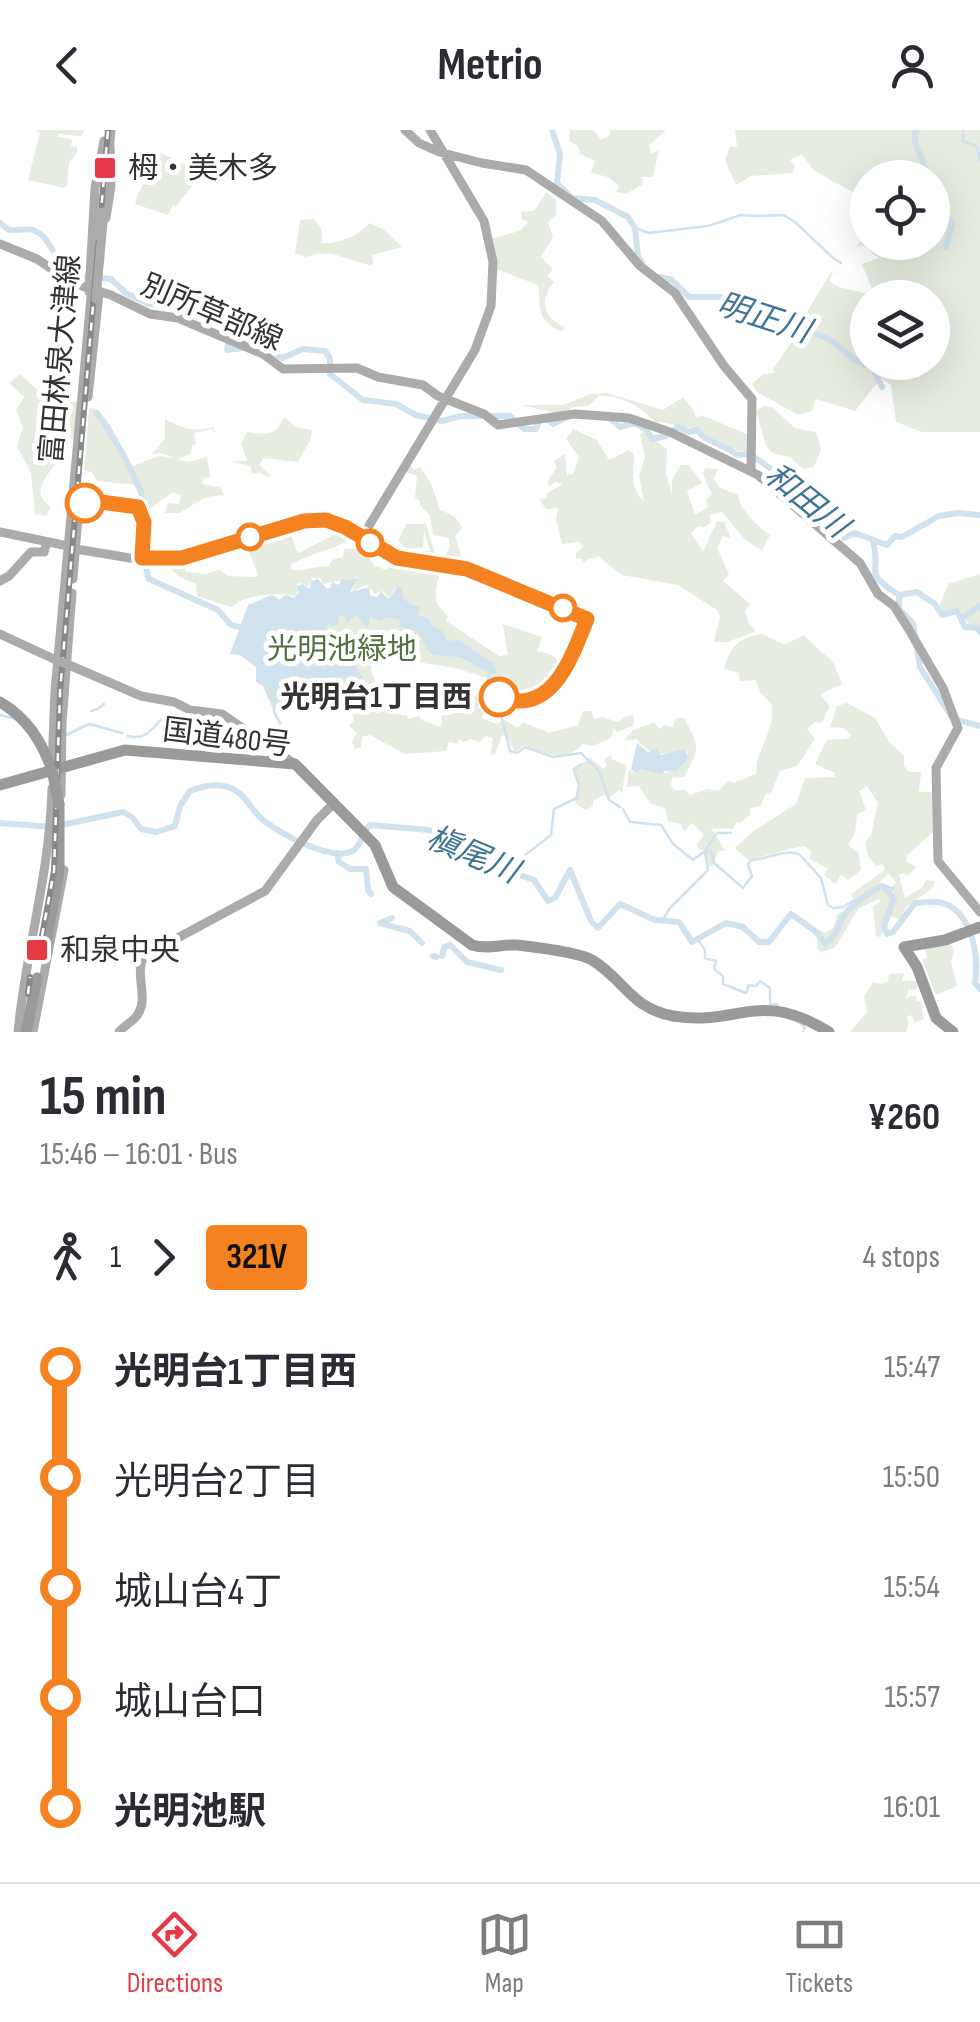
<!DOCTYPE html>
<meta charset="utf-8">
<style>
:root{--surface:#fff;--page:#f2f2f3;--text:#2b2b33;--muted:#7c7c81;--line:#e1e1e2;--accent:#e63946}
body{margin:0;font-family:"Sofia Sans Condensed","Noto Sans JP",sans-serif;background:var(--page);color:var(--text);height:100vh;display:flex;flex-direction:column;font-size:38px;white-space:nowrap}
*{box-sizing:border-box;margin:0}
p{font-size:32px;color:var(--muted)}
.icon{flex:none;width:55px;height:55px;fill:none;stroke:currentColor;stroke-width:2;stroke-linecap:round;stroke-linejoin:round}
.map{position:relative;height:902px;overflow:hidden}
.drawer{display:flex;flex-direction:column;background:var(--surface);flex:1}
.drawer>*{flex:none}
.badge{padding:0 20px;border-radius:8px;font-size:35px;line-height:65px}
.controls{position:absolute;left:850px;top:30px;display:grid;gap:20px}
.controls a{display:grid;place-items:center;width:100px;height:100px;border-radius:50%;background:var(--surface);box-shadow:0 10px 40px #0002;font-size:50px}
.map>.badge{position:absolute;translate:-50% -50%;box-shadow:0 0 0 5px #fff}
.legs{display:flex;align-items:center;gap:15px;height:110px;padding:0 40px;font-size:32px}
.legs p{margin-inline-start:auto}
.head{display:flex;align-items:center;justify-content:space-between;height:170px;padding:0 40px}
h1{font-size:55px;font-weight:700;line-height:75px}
ul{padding:0 40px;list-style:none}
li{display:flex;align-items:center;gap:35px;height:110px;font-size:38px}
li i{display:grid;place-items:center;width:15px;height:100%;margin:0 12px;background:currentColor}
li i::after{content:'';width:25px;height:25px;margin:-12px;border:8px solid;border-radius:50%;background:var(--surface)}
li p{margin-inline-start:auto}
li:first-child i{background:linear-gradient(#0000 50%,currentColor 0)}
li:last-child i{background:linear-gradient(currentColor 50%,#0000 0)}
header{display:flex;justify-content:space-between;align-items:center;height:130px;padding:0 40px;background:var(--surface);font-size:45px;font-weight:700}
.dock{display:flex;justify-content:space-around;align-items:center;height:140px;border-top:2px solid var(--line);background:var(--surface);font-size:28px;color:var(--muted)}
.dock a{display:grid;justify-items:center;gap:5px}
.dock .on{color:var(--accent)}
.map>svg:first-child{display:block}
</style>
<header><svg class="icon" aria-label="back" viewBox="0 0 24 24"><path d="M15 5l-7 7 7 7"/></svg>Metrio<svg class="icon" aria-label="person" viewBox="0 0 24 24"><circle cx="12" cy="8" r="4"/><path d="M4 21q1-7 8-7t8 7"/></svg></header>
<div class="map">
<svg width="980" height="902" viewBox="0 0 980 902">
<rect width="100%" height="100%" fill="#fff"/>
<path fill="#e6ecdf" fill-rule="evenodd" d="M 36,0 L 85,0 L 81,6 L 58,4 L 58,7 L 72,9 L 71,16 L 77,17 L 77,23 L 69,32 L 67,56 L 64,58 L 28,50 L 40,3 Z
M 570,0 L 594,0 L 601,10 L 610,5 L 610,0 L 666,0 L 649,15 L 651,24 L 659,20 L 653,47 L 642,47 L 643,54 L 626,64 L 616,62 L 619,56 L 608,47 L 591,43 L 595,31 L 580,24 L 578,16 L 569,11 Z
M 735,0 L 980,0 L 980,302 L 922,302 L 896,292 L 891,255 L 881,248 L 855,281 L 816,269 L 812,281 L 798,285 L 757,262 L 752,254 L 764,244 L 775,243 L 773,239 L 793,210 L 813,206 L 815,201 L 801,192 L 831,142 L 833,143 L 829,151 L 839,157 L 875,166 L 862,134 L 879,128 L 870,122 L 869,115 L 856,117 L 867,101 L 868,112 L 932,112 L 932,48 L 868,48 L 867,70 L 813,40 L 802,24 L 790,30 L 795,37 L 792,43 L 751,46 L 736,55 L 725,30 L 730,17 L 737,16 ZM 868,168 L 932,168 L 932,232 L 866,233 Z
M 159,22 L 192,38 L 192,56 L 176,76 L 173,75 L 168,85 L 135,74 C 140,53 155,43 159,22 Z
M 546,62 L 556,70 L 556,85 L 548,92 L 553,107 L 541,127 L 553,139 L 547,146 L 554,152 C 539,169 543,189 565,197 L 562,202 C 534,189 542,178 538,155 L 496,139 L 491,109 L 519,101 L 528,92 L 522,89 L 521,82 L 534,81 Z
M 314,89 L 321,98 L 322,113 C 337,114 360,106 369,93 L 383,99 L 402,117 L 372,125 L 373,134 L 369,135 C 341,129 334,118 306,127 L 295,123 L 300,90 Z
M 20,244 L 48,269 L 80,272 L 76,308 L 63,311 L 62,318 L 65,322 C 55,338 25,361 51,377 L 46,386 L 35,384 L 31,343 L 17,316 L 23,297 L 16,280 L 24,267 L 9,253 Z
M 607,263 L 663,280 L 683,267 L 694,281 L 695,287 L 704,286 L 749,305 L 749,321 C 734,324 707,308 696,298 C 686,299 669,292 655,292 C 641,277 623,265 599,266 L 588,276 L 573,277 L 564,285 L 521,275 L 563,275 L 591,264 Z
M 764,276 L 772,277 L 795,298 L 816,302 L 821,319 L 814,337 L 803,339 L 790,327 L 774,324 L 766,316 L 756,281 Z
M 89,278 L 96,279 L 109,293 L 132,336 L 160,326 L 176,329 L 161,323 L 152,324 L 165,309 L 165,289 C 183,298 193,303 213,297 L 217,305 L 212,299 L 194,303 L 196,314 L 192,315 L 191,324 L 176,329 L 189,332 L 207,327 L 210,347 L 204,348 L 202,354 L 220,357 L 224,365 L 206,367 L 179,383 L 165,383 L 168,373 L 179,374 L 181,365 L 173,362 L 152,377 L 150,386 L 137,355 L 97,351 L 92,342 L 84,341 Z
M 284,287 L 295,297 L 312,300 L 310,310 L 298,332 L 264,328 L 259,335 L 272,346 L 266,347 L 261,343 L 252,344 L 251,337 L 231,331 L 247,331 L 241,313 L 247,302 C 265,305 277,306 284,287 Z
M 573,299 L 597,310 L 609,330 L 629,320 L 634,324 C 634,342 629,360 644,371 L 639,346 L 645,327 L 640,304 L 644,302 L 667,319 L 666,343 L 672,365 L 672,349 L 681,335 L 689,335 L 702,353 L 687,361 L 695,385 L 708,377 L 706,371 L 712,364 L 703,344 L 705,338 L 718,339 L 714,349 C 719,361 728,360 738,365 C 740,380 758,397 770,405 L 762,420 C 742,412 736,397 722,382 L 710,385 L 711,392 L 705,397 L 698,396 L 691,403 L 703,422 L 717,391 L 724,392 L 731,408 L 723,406 L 717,418 L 729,444 L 723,451 L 750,474 L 745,481 L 748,492 L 756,501 L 728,512 L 714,512 L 720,486 L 717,480 L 678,455 L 622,445 L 599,427 L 588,429 L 584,433 L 581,428 L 576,429 L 576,423 L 584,416 L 579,412 L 562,414 L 556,390 L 558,378 L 546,379 L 539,369 L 547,368 L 547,363 L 563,354 L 555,352 L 550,356 L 547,352 L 557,337 L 554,331 L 565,324 L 567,345 L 573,344 L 579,327 L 566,309 Z
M 410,334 L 414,340 L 420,337 L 431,353 L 440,380 C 451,384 458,387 462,398 L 455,406 L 461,426 L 458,434 L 412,427 L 412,422 L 430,421 L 424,400 L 423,418 L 406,419 L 398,410 L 406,394 L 423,394 L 425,391 L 434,421 L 439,427 L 444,427 L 450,417 L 449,408 L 433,405 L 430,386 L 420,375 L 420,371 L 415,368 L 417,346 L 404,341 Z
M 288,399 L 298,423 L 340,402 L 355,407 C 335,419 312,423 291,434 L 290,439 C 301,443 314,435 328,437 L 332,430 L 343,427 L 344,419 L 363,419 L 374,435 L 386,440 L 393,431 L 423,436 L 423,441 L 430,435 L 449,437 L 441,440 C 434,462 432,473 448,486 L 446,491 L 499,526 L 508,525 L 503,494 L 542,507 L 537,521 L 550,524 L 565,536 C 549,554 535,579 508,568 L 510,549 C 488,551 475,543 454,538 C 434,534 418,534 400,526 L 391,529 L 375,521 L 371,541 L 376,553 L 337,568 L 325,580 L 315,578 L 306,561 L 309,559 C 311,516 308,504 345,478 L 382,482 L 401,457 L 396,457 L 389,468 L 383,461 L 375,464 L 367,455 L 352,461 L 358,447 L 323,454 L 320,448 L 311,448 L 309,456 L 300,453 L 296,455 L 298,461 L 295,466 C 279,462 245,464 231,477 L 197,466 L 196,454 L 178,446 L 170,437 L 185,432 L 185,442 L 207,444 L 219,440 L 228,446 L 254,447 L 258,445 L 245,412 Z
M 980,444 L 980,499 L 969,495 L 960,480 L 944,487 L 939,477 L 948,454 Z
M 762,504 L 785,515 L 803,505 L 833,532 L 842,554 L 820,564 L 830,576 L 822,593 L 815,592 L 807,599 L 815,609 L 797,636 L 780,641 L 771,662 L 765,665 L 761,676 L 750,678 L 750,685 L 740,693 L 736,692 L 733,699 L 711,698 L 725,720 L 718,722 L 712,737 L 707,736 L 704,720 L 699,719 L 697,714 L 704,705 L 692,693 L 684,701 L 681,694 L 668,691 L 665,678 L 651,674 L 639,656 L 627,657 L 629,640 L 637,644 L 641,639 L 661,645 L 679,637 L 688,624 L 685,619 C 669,626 648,627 637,609 L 624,611 L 632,601 L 654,592 L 660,599 L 664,595 L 673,597 L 676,588 L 684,588 C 700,617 700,619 684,647 L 672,648 L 671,655 L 674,660 L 685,660 L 690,665 L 708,659 L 718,661 L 728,651 L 734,653 L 757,643 C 753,625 775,602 772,575 L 760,562 L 756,550 L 740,551 L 739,543 L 724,539 C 729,518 739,507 762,504 Z
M 476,566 L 480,570 L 478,578 L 484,581 L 482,588 L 496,594 L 505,590 L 518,598 L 523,592 L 549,603 L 578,595 L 583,581 L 591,581 L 594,589 L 603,587 L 617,592 L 630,585 L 634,586 L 633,596 L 617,602 L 614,599 L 611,608 L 593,616 L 583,614 C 568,631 543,626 525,615 L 515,622 L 507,607 L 502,605 L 495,625 L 491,624 L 493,608 L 486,606 L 480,612 L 471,609 L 464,612 L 459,609 L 457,614 L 449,612 L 446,621 L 405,624 L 370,605 L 362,607 L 361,617 L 355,619 L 352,612 L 357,603 L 349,596 L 354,590 L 351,580 L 367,571 L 377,584 L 389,577 L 403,586 L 407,585 L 408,589 L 420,586 L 420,589 L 439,597 L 442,593 L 441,586 L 453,584 L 459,573 Z
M 847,573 L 875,588 L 890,613 L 904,625 L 904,636 L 909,642 L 921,642 L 919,662 L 931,662 L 936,675 L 937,699 L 906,726 L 907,732 L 917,737 L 907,746 L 904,743 L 899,745 L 905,768 L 923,757 L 926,750 L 935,751 L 933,758 L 906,777 L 900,790 L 891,786 L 880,807 L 876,806 L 873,776 L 881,772 L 878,769 L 858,779 L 835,818 L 821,822 L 817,818 L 818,799 L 825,803 L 833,798 L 837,785 L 883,757 L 895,768 L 892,757 L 896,752 L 888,744 L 875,757 L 853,769 L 851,764 L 885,740 L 883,734 L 876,736 L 868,726 L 865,712 L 871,705 L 878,673 L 867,656 L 859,661 L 866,680 L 857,684 L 855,703 L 848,715 L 859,723 L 861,740 L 848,750 L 841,744 L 836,754 L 824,745 L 828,739 L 810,729 L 811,721 L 805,716 C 785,719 767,726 748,730 L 735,718 L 752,702 L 796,674 L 805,648 L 835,647 L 835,643 L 815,634 L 827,610 L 846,609 L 852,605 L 843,598 L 830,597 L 837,576 Z
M 611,625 L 612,629 L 626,635 L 622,663 L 619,660 L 609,668 L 606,664 L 593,671 L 593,676 L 585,680 L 574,672 L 578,655 L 572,639 L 590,628 L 604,639 L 607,636 L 604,629 Z
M 949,810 L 954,821 L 951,832 L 957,856 L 936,865 L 922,830 L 927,827 L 924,818 Z
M 904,843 L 902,851 L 917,851 L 919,856 L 915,860 L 909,859 L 906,867 L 908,871 L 908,867 L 916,865 L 917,871 L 921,871 L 924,889 L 915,892 L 912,885 L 906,887 L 909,893 L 906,902 L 850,902 L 867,882 L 864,867 L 873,852 L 882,854 L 888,851 L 889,844 Z"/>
<path fill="#cfe2ee" d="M 317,448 L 327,459 L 331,457 L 332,452 L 339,455 L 341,450 L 358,448 L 350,462 L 369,457 L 370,466 L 377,467 L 381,462 L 389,469 L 397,457 L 402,457 L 403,468 L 411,475 L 421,476 L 417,485 L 429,489 L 431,494 L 443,502 L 447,511 L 459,510 L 494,534 L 497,543 L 492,544 L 460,527 L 432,525 C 414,505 431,504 399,497 L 400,490 L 387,487 L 379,491 L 370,486 L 368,498 L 356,485 L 345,494 L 347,488 L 342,485 L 338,486 L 339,493 L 333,497 L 329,493 L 314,516 L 319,522 L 318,526 L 332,531 L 336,526 L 342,526 L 345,518 L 358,518 L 358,526 L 353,532 L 367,554 L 361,556 L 347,548 L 309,564 L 299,553 L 293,563 L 295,568 L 273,579 L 263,556 L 256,552 L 256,537 L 240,525 L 230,524 L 248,475 L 272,465 L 280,469 L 286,465 L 294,468 L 299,462 L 296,456 L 303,454 L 310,459 L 311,449 L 314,451 Z
M 637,613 L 648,622 L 656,618 L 661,625 L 685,619 L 688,628 L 677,641 L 665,641 L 662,645 L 641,639 L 637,644 L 631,639 Z"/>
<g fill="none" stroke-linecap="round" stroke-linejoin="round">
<path stroke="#cfe2ee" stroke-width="2.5" d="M 963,0 L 963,11 L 977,16 L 980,31
M 758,86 L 784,85 L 793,91
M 795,92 L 833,128 L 841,133
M 635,98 L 649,103 L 708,96 L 741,85 L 756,86
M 858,203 L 862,208
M 490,541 L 487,552 L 498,573 L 510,621 L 517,623 L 525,617 L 553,627 L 581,623 L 599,641 L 609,670 L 620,677
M 99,578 L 104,574
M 91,581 L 98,579
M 0,585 L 16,589
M 196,589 L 205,586
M 66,605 L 89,594 L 122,603
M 128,606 C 149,612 155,592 169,583 L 194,589
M 270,611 L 276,608 L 280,593 L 274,582 L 274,576
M 623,679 L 630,692 L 661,695 L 673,714 L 693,730 L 705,721 L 717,703 L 731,703
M 705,721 L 712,722 L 714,733 L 743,758 L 752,746 L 748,735 L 751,730 C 768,730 781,719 799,724 L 821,748 L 828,775 L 833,778 L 843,777 L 881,754 L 893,759 L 891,761
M 506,740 L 551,705 L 554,679 L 577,668 L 579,655 L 574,640 L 581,634
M 662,791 L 670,778 L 708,740 L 705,722
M 698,810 L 705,820 L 705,828 L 716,831 L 714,839 L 723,846 L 723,854 L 746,863 L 749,855 L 756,856 L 760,851 L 770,858 L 770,875 L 777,874 L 779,879
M 795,890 L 805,897 L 803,902"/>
<path stroke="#cfe2ee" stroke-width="6" d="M 552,0 L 560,24 L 557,53 L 572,68 L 595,70 L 628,87 L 635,98 L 638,126 L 642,133
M 915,0 L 915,12 L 929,48
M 932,58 L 952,95 L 946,117
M 0,93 L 9,100 C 17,101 26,98 33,100 C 55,108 54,140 78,147 C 88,150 100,147 111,149 L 126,163 L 149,174 L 160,173 L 203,182 L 225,178 C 239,190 236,206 254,216
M 660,147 L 672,150 L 689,167 L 727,167 L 750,178 L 768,193 L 788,190 C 800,201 810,201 824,207 C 843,215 851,234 872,236 L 882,257
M 231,194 L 227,220 L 243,218
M 265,221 L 282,228 L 303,219 L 325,221 L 330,228 L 330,244 L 363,270 L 396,274 L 416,285 L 442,291 L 461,286 L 510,286 L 524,299 L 536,299 L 540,290 L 546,288 L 553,294 L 567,287
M 97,283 C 115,308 147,362 148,393 C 149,411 142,432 149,449 L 218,480 L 231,495 L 247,499
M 609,288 L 620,297 L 634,293 L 646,299 L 652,309 L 666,306 L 678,297 L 689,302 L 697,300 C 708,314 725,314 737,325 L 748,324
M 754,327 L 777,343 L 786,361 L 799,370 L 818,383 L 837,387 L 844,408 L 855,403 L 887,415 L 895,406 L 902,407 L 939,386 L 957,383 L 980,385
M 873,411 C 882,444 861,441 899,465 L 917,462 L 935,474 L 942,485 L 957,481 L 965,497 L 977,498 L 980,502
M 899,465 L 899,479 L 913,493 L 920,537 L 951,586
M 961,489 L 980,476
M 958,590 L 980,596
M 0,693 L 52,697 L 123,682 L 132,687 L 141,699 L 156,702 L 175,696 L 180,676 L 190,661 C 202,656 215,653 228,657 C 245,662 249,678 261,688 C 276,702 334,734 354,720 C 362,714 362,702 370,695 L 429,700 L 479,719 L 506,740 L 534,750 L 548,771 L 555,768 L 570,740 L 591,791 L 598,798 L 620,774 L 655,790 L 679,792 L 692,812 L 726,793 L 743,797 L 759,812 L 769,812 L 791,784 L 815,801 L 825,814 C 836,806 837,799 843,787 C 853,772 867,765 882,756 L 894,768 L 884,796 L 887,804 L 893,802 L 915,773 C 923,773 931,771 939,772 C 972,779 979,825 975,853 L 980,859
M 337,723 L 339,732 L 350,739 L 366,739 L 368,760 L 371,764
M 392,788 L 380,793 L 410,801 L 422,813
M 433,826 L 436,827
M 442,826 L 444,817 L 450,815 L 467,832 L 501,840"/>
<path stroke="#ababab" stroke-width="9" d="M 405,0 L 419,13 L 439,22 L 482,33 L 526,40 L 602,91 L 640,136 L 675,163 L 724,236 L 752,269 L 751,341
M 109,22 L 111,0
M 106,88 L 111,56 L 110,16
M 0,114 L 37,129 L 72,153 L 111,165 L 150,184 L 178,188 L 263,224 L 283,239 L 357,238 L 378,247 L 423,255 L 438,266 L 484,284 L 498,295 L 575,284 L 629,288 L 670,302 L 758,345 L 860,433 L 878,464 L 894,476 L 908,498 L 943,558 L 958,598 L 936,638 L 938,731 L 980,782
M 89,162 L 95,58 L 104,11
M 88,267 L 99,163
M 0,402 L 68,416
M 76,419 L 148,431 L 174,431 L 314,391 L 339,396 L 361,409 L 475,220 L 491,176 L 493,132 L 484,91 L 430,0
M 73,449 L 80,361
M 0,451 L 9,446 L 31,422 L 44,422 L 47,412
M 0,504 L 56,530
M 69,535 L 141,566 L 174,572 L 190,580 L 222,584 L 292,632
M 52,637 L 55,561 L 91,167
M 61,665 L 62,593 L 72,463
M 18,902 C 26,819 50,743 52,658
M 33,902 L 64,740
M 119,902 C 125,895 134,891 138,884 C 149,867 134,845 144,826 L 265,761 L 317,690 L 333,674"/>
<path stroke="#9a9a9a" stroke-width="11" d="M 0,572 C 27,588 41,610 52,640
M 0,655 L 125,620 L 295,634 L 375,715 L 393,757 L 472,815 C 488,820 501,814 517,815 C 534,817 579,822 592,830 C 624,849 630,878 673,886 C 739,897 758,858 829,902
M 44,824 L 59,740 L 59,674
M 26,902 L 37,848
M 953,902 L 936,888 L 917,837 L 904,817 L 945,810 L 980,797"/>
<defs>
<path id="rail" d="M 42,806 L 54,741 L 60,562 L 108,0
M 28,864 L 30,847"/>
</defs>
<use href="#rail" stroke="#888" stroke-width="6"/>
<use href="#rail" stroke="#fff" stroke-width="2.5" stroke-dasharray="8" stroke-linecap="butt"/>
<path stroke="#ababab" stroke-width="9" d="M 96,105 L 98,82
M 96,169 L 104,82
M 56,530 L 69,535"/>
<path stroke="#9a9a9a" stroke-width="11" d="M 52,640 L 59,674"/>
</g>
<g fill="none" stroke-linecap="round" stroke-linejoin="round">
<defs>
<path id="line-1" d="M 85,373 L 86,370 L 138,377 L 144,392 L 142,428 L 182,428 L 304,391 L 326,390 L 345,397 L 397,428 L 467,439 L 587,489 C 571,529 552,587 499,567"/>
</defs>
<use href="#line-1" stroke="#fff" stroke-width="22"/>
<use href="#line-1" stroke="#f58220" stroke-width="15"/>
</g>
<g fill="#e63946" stroke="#fff" stroke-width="4">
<rect x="93" y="26" width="24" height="24" rx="5"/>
<rect x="25" y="808" width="24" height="24" rx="5"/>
</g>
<g fill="#fff" stroke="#f58220" stroke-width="5">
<circle cx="85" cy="373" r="18"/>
<circle cx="250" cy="407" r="12"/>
<circle cx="370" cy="413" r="12"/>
<circle cx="563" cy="478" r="12"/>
<circle cx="499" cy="567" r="18"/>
</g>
<g text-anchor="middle" stroke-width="10" stroke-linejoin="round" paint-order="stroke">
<g font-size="30" fill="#333" stroke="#fff" text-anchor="start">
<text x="128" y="48">栂・美木多</text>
<text x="60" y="830">和泉中央</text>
</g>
<g font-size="30" fill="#333" stroke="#fff">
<text transform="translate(212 182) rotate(23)" y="10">別所草部線</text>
<text transform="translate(60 229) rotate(-85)" y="10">富田林泉大津線</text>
<text transform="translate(227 607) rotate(7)" y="10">国道480号</text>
</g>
<g font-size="30" fill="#56703f" stroke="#fff">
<text x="342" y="529">光明池緑地</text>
</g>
<g font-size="30" font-weight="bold" fill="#333" stroke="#fff" text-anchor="end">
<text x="472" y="577">光明台1丁目西</text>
</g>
<g font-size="32" font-style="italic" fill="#3f7597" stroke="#fff">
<text transform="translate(764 187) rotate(18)" y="11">明正川</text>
<text transform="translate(807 370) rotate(39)" y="11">和田川</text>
<text transform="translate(473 724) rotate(23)" y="11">槇尾川</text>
</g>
</g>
</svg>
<div class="controls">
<a><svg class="icon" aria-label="locate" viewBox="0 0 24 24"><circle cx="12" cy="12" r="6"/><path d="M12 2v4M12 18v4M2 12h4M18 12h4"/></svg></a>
<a><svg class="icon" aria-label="layers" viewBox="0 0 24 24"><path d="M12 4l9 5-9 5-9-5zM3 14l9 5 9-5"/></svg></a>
</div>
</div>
<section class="drawer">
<div class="head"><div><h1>15 min</h1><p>15:46 – 16:01 · Bus</p></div><b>¥260</b></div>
<div class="legs"><svg class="icon" aria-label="walk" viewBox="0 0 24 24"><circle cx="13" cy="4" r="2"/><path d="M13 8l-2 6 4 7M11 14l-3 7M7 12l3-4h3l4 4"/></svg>1<svg class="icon" aria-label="forward" viewBox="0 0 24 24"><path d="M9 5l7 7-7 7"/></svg><b class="badge" style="background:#f58220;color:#111">321V</b><p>4 stops</p></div>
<ul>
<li><i style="color:#f58220"></i><b>光明台1丁目西</b><p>15:47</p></li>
<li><i style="color:#f58220"></i><span>光明台2丁目</span><p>15:50</p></li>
<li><i style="color:#f58220"></i><span>城山台4丁</span><p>15:54</p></li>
<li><i style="color:#f58220"></i><span>城山台口</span><p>15:57</p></li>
<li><i style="color:#f58220"></i><b>光明池駅</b><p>16:01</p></li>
</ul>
</section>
<nav class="dock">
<a class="on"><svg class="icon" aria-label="directions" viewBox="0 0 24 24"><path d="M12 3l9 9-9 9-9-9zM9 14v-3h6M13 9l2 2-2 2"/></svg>Directions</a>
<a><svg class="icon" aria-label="map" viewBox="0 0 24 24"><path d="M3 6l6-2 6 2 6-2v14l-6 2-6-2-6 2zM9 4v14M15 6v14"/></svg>Map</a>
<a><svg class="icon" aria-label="tickets" viewBox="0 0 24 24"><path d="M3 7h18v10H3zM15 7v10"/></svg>Tickets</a>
</nav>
